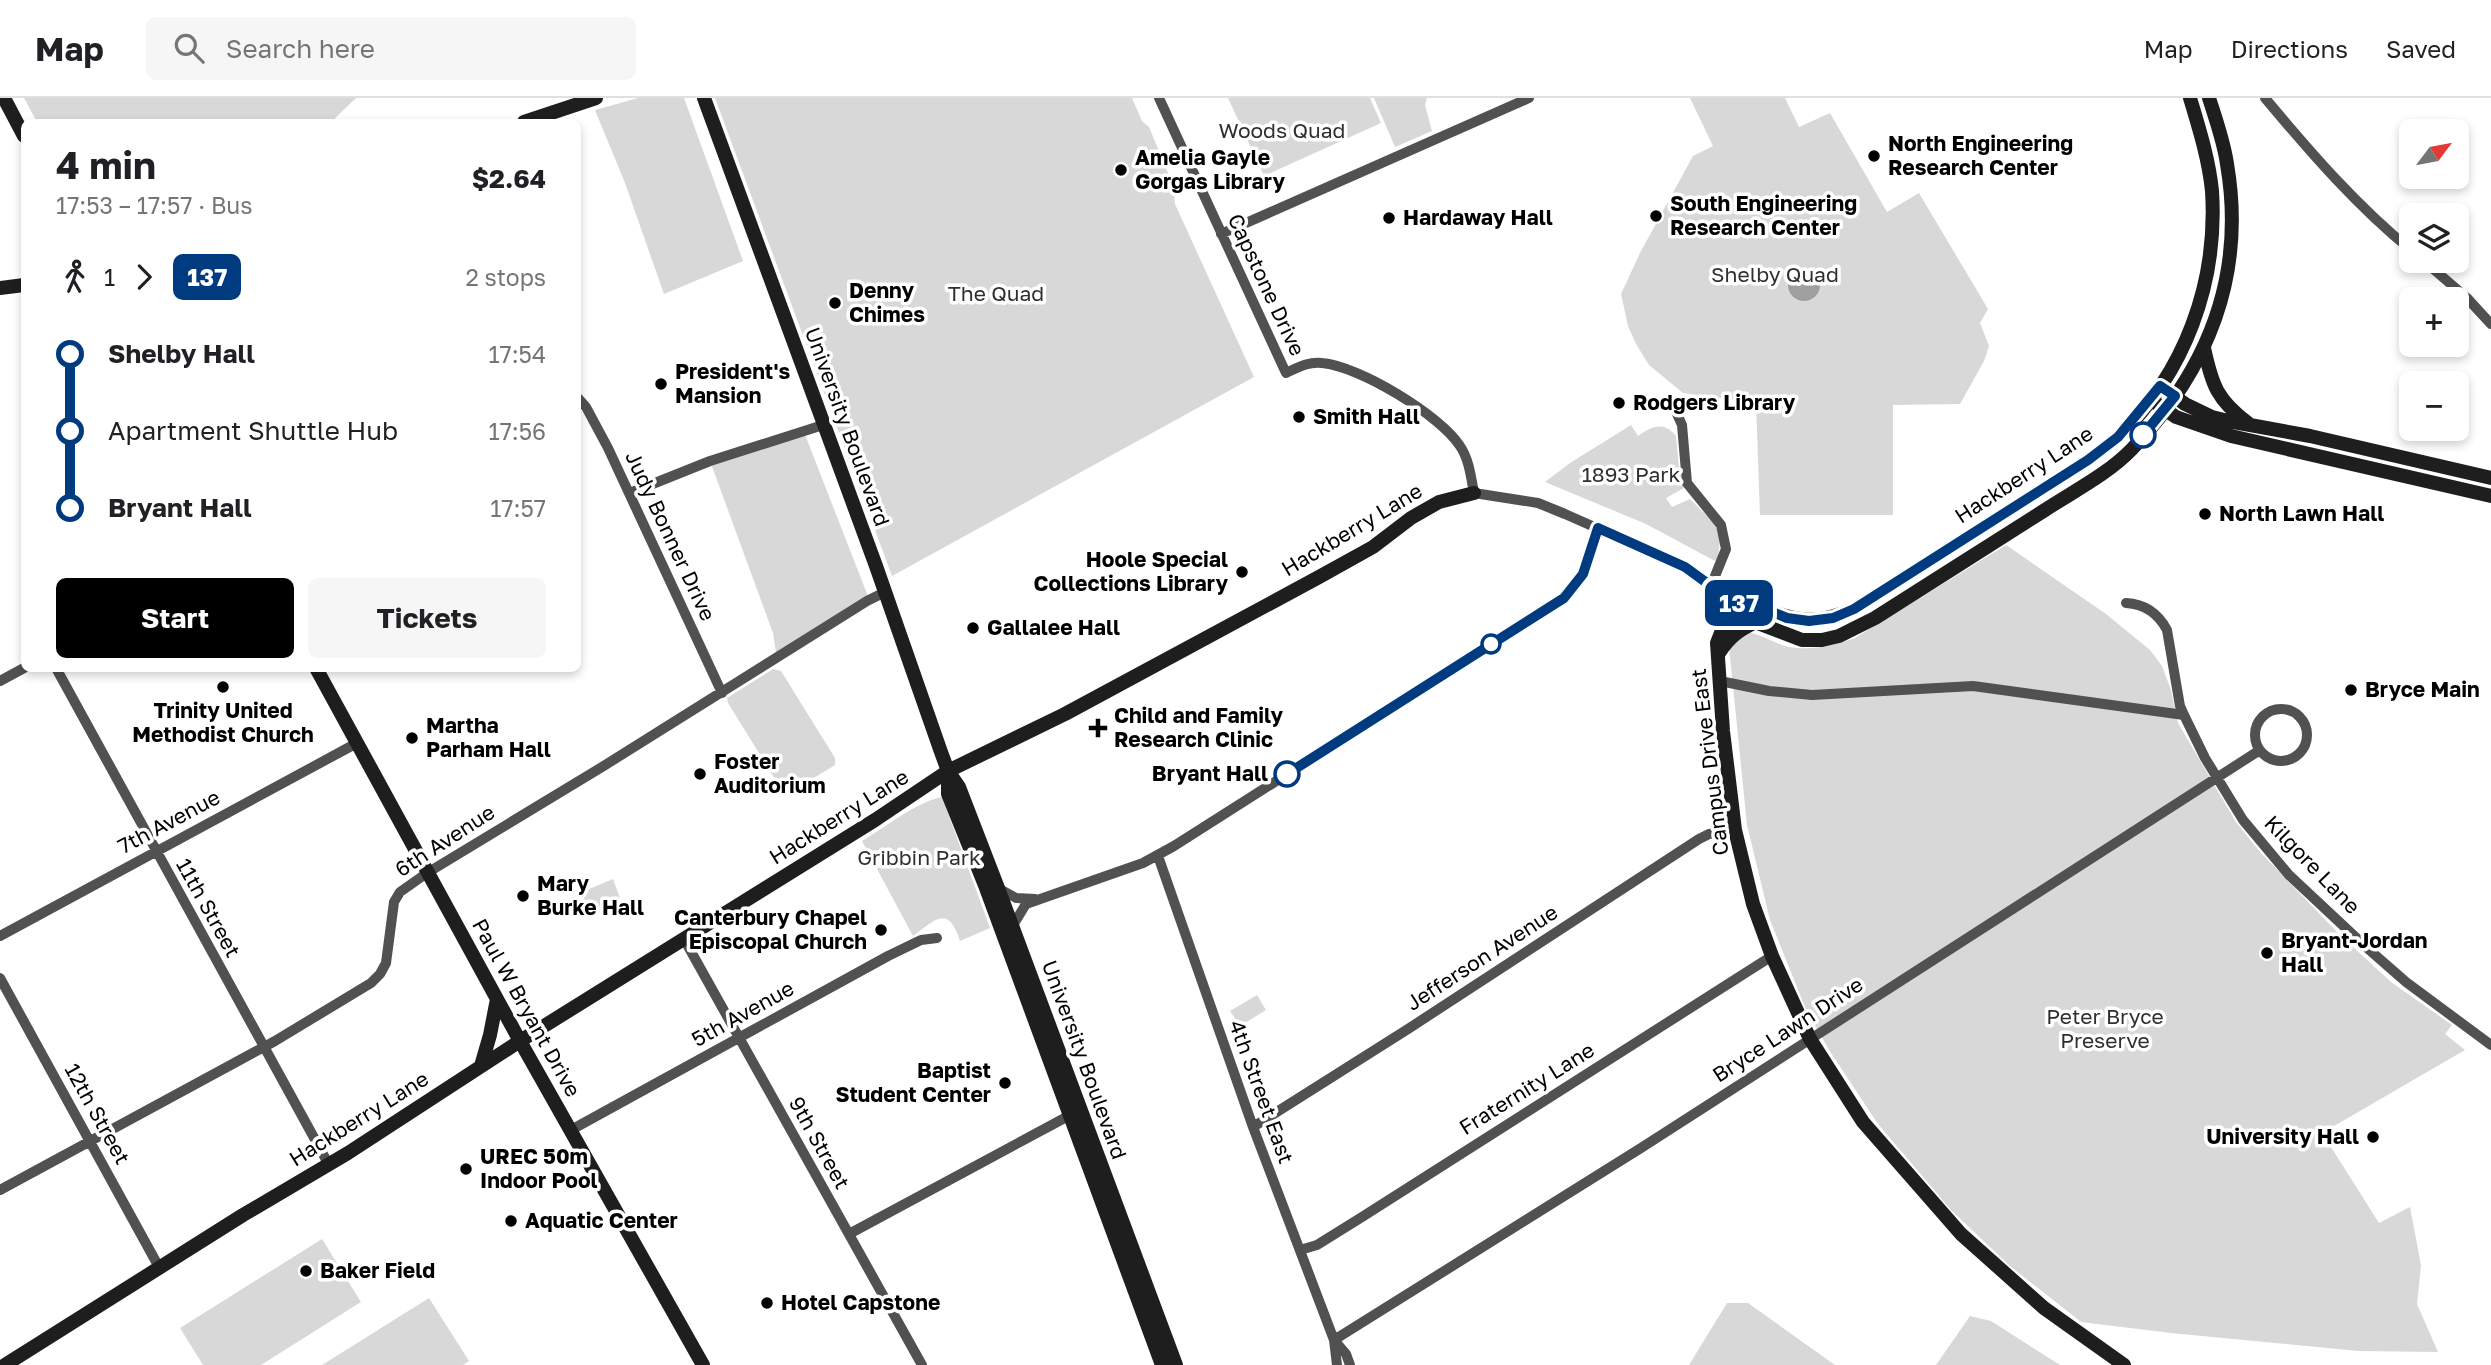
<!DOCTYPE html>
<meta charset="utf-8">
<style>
:root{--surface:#fff;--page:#f6f6f6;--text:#202124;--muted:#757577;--line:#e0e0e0;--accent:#000}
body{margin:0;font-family:"Golos Text",sans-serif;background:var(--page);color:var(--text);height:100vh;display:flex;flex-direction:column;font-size:26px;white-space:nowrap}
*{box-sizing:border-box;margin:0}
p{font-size:23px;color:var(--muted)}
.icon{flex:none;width:38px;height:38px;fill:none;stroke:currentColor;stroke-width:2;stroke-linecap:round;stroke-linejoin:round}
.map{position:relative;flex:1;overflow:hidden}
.side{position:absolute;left:21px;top:21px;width:560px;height:553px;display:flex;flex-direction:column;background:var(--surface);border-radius:10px;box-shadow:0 4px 10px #0003}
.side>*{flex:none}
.badge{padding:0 14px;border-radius:10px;font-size:24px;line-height:46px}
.needle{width:46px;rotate:58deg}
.tools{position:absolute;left:2399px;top:21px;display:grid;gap:14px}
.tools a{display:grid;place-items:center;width:70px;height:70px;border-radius:10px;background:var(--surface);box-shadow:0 4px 10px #0003;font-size:35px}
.map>.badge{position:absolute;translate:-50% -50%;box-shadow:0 0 0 4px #fff}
.legs{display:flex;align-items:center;gap:10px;height:77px;padding:0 35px;font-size:23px}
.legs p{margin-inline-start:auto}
.overview{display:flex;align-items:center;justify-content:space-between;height:119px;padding:0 35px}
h1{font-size:38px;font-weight:700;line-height:52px}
.cta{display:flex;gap:14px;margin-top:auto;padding:14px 35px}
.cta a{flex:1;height:80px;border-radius:10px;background:var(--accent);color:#fff;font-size:28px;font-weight:700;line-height:80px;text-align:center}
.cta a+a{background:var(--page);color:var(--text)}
ul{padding:0 35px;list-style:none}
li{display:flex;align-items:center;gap:24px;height:77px;font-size:26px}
li i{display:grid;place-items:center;width:10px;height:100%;margin:0 9px;background:currentColor}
li i::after{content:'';width:18px;height:18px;margin:-9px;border:5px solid;border-radius:50%;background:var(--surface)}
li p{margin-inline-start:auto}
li:first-child i{background:linear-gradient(#0000 50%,currentColor 0)}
li:last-child i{background:linear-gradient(currentColor 50%,#0000 0)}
header{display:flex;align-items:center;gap:42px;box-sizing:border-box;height:98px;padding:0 35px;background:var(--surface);border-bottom:2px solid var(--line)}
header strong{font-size:33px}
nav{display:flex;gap:38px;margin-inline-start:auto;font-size:24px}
.search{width:490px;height:63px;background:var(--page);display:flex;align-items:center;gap:18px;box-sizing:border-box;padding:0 24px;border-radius:10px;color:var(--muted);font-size:26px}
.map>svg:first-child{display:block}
</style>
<header>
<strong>Map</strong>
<div class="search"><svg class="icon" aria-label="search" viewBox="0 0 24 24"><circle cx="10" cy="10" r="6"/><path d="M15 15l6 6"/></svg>Search here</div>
<nav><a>Map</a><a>Directions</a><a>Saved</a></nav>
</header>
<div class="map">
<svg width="2491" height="1267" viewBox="0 0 2491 1267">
<rect width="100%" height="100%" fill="#fff"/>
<path fill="#d8d8d8" d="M 24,0 L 356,0 L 331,24 L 37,24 Z
M 638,0 L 684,0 L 743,163 L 664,196 L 625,85 L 595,12 Z
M 715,0 L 1132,0 L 1142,23 L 1149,29 L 1173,87 L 1175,106 L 1254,279 L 892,478 Z
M 1228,0 L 1370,0 L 1381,25 L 1264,78 Z
M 1374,0 L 1427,0 L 1425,7 L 1432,33 L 1395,49 Z
M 1690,0 L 1785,0 L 1799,29 L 1830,15 L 1887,114 L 1919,95 L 1988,211 L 1980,225 L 1989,248 L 1984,263 L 1960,306 L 1893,307 L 1893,417 L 1760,417 L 1756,305 L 1683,295 L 1649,267 L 1636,246 L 1628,228 L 1621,196 L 1640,155 L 1693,58 L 1713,48 Z
M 1631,327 L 1638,338 C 1652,328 1664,323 1676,338 L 1679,370 L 1684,390 L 1666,400 L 1672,409 L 1690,401 L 1715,426 L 1720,442 L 1718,461 L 1715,463 L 1646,426 L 1545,384 L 1570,365 Z
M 804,334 L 869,501 L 777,561 L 773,535 L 710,363 Z
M 2006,447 L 2106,516 L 2150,552 L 2162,568 L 2171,592 L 2178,625 L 2236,724 L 2260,754 L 2338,835 L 2391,884 L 2452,927 L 2445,936 L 2465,952 L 2322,1035 L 2379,1125 L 2410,1109 L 2421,1167 L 2417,1206 L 2438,1254 L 2358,1253 L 2171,1235 L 2081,1224 L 2010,1168 L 1951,1112 L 1878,1026 L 1831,955 L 1807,914 L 1770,822 L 1747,727 L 1729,549 L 1747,534 C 1763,537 1775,546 1789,549 C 1811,553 1835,547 1855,540 Z
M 773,571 L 781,573 L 835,660 L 835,667 L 791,694 L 783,694 L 728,605 L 727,600 Z
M 942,699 L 990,830 L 960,843 C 948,805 934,823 913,838 L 862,743 C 884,730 918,703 942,699 Z
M 613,781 L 620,800 L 589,813 L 582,794 Z
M 1257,897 L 1266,912 L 1240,928 L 1230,913 Z
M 322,1141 L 361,1204 L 261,1267 L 203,1267 L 180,1230 Z
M 429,1200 L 469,1263 L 463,1267 L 322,1267 Z
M 1727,1205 L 1748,1205 L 1835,1267 L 1689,1267 Z
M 1970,1218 L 1991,1223 L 2060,1267 L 1936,1267 Z"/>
<path fill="#9f9f9f" d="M1788 187a16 16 0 1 1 32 0a16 16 0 1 1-32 0Z"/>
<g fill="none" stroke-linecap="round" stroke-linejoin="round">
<path stroke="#515151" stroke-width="10" d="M 1159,0 L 1286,275 C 1297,270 1309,263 1322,265 C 1359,268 1440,317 1460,348 C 1469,361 1471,379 1474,395 L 1538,405 L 1565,416 L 1685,469 L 1733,504
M 2265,0 C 2311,55 2356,107 2412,153
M 1221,136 L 1529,0
M 2424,163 L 2467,200 L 2491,226
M 578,300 L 586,309 L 608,350 L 722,595
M 1677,316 L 1682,327 L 1687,385 L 1721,427 L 1726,451 L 1711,488
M 630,395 L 710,363 L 823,327
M 2126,505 C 2145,506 2158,515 2167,532 L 2180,608 L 2184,617 L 2205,660 L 2243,722 L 2289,777 L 2366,849 L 2406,884 L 2491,947
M 56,570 L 329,1067
M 0,583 L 24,570
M 1720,583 L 1769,593 L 1812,597 L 1973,588 L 2184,617
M2255 637a26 26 0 1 1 52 0a26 26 0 1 1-52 0Z
M 1158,758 L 1253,1029 L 1334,1242 L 1337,1267
M 998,790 L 1016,800 L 1035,801
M 1012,829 L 1026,806 L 1143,765 L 1174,748 L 1564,500 L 1583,476 L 1598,430
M 0,838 L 357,645
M 684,841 L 922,1267
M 0,880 L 160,1171
M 1253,1029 L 1408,931 L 1699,741 L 1709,736 L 1735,732
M 571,1032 L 888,858 L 921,842 L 937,840
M 0,1092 L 275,943 L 371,885 L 380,876 L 386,865 L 394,804 L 400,794 L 427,775 L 602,669 L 867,503 L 885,494
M 849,1136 L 1074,1015
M 1300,1152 L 1317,1147 L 1362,1119 L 1772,858
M 1334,1242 L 1641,1050 L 2260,652
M 1334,1242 L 1346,1256 L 1350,1267"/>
<path stroke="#1e1e1e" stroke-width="14" d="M 4,0 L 24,38
M 704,0 L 876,468 L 941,654 L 948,673 L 959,689 L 998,790 L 1176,1267
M 524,24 L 596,0
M 0,190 L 24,187
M 2204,250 C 2212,287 2217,302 2248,325
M 2167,293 L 2185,306 L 2212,319 L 2228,323 L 2310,338 L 2491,380
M 2157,306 L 2176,319 L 2231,338 L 2491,398
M 1733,504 L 1717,545 L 1723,633 L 1735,732 L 1753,806 L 1772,858 L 1810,941 L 1863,1024 L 1961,1136 L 2044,1210 L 2124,1267
M 1733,504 L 1747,521 L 1802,542 L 1822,542 L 1839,538 L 1875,520 C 1932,484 1988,448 2045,412 C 2074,393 2108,376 2132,351 C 2208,272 2246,177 2227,66 C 2224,44 2216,22 2209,0
M 1733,504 C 1786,513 1798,535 1854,511 L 2088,362 C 2098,354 2109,347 2118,339 C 2185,275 2218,185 2212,93 C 2209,62 2199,30 2190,0
M 1719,555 C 1729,539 1739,532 1756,524
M 316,570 L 520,943 L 703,1267
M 948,675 L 948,696 L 986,790 L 1162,1267
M 481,968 L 490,937 L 497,901
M 5,1267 L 243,1117 L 348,1055 L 520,943 L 875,722 L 948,673 L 1065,616 L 1319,479 L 1373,449 L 1411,420 L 1439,404 L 1474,395"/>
</g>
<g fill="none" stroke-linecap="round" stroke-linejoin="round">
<defs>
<path id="line-1" d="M 1287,676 L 1564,500 L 1583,476 L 1598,430 L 1685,469 L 1733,504 L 1760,509 L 1787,520 L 1809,523 L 1833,520 L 1854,511 L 2088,362 L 2118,339 L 2160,288 L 2175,298 L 2143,337"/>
</defs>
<use href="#line-1" stroke="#fff" stroke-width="16"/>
<use href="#line-1" stroke="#003b80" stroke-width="10"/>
</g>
<g fill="#000" stroke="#fff" stroke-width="2.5">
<circle cx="1874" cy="58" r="7"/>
<circle cx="1121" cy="72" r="7"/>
<circle cx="1656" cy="118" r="7"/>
<circle cx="1389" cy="120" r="7"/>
<circle cx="835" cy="205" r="7"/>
<circle cx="661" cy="286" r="7"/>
<circle cx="1619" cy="305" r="7"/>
<circle cx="1299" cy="319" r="7"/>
<circle cx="2205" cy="416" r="7"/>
<circle cx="1242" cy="474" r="7"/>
<circle cx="973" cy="530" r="7"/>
<circle cx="223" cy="589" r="7"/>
<circle cx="2351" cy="592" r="7"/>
<path d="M1094.5 619.5h7v7h7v7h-7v7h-7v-7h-7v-7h7z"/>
<circle cx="412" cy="640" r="7"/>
<circle cx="700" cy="676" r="7"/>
<circle cx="523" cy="798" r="7"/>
<circle cx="881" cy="832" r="7"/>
<circle cx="2267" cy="855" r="7"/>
<circle cx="1005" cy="985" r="7"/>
<circle cx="2373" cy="1039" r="7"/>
<circle cx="466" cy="1071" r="7"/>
<circle cx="511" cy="1123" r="7"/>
<circle cx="306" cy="1173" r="7"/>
<circle cx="767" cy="1205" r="7"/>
</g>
<g fill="#fff" stroke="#003b80" stroke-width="3.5">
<circle cx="2143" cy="337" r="12"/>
<circle cx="1491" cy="546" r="9"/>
<circle cx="1287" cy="676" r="12"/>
</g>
<g text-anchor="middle" stroke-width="7" stroke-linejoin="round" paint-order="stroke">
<g font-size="21" fill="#2f2f2f" stroke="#fff">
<text x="1282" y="40">Woods Quad</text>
<text x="1775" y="184">Shelby Quad</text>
<text x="996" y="203">The Quad</text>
<text x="1631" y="384">1893 Park</text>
<text x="919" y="767">Gribbin Park</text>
<text x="2105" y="926">Peter Bryce<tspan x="2105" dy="24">Preserve</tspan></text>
</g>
<g font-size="21" font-weight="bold" fill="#000" stroke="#fff" text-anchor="start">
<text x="1888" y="53">North Engineering<tspan x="1888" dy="24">Research Center</tspan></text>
<text x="1135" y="67">Amelia Gayle<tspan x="1135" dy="24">Gorgas Library</tspan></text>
<text x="1670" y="113">South Engineering<tspan x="1670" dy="24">Research Center</tspan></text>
<text x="1403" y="127">Hardaway Hall</text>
<text x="849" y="200">Denny<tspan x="849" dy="24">Chimes</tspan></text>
<text x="675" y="281">President's<tspan x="675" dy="24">Mansion</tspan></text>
<text x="1633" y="312">Rodgers Library</text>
<text x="1313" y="326">Smith Hall</text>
<text x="2219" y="423">North Lawn Hall</text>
<text x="1228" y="469" text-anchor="end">Hoole Special<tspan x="1228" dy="24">Collections Library</tspan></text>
<text x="987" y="537">Gallalee Hall</text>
<text x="2365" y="599">Bryce Main</text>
<text x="223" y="620" text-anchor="middle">Trinity United<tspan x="223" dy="24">Methodist Church</tspan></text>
<text x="1114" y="625">Child and Family<tspan x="1114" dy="24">Research Clinic</tspan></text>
<text x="426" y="635">Martha<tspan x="426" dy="24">Parham Hall</tspan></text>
<text x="714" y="671">Foster<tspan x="714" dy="24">Auditorium</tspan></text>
<text x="537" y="793">Mary<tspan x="537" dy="24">Burke Hall</tspan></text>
<text x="867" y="827" text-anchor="end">Canterbury Chapel<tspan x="867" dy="24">Episcopal Church</tspan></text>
<text x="2281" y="850">Bryant-Jordan<tspan x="2281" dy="24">Hall</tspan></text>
<text x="991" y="980" text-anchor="end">Baptist<tspan x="991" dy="24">Student Center</tspan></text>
<text x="2359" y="1046" text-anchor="end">University Hall</text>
<text x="480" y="1066">UREC 50m<tspan x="480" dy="24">Indoor Pool</tspan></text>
<text x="525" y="1130">Aquatic Center</text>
<text x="320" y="1180">Baker Field</text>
<text x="781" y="1212">Hotel Capstone</text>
</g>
<g font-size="21" fill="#000" stroke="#fff">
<text transform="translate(1266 187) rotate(65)" y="7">Capstone Drive</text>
<text transform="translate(847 329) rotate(70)" y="7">University Boulevard</text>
<text transform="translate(2024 377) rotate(-33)" y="7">Hackberry Lane</text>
<text transform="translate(1352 432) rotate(-31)" y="7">Hackberry Lane</text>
<text transform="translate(670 438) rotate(65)" y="7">Judy Bonner Drive</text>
<text transform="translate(1710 664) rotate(-97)" y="7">Campus Drive East</text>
<text transform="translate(839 719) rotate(-32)" y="7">Hackberry Lane</text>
<text transform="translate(169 724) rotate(-28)" y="7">7th Avenue</text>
<text transform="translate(445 743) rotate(-33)" y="7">6th Avenue</text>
<text transform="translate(2312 767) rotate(46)" y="7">Kilgore Lane</text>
<text transform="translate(208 810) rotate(61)" y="7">11th Street</text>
<text transform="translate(1482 860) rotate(-33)" y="7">Jefferson Avenue</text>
<text transform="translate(526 910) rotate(61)" y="7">Paul W Bryant Drive</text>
<text transform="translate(743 916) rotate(-29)" y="7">5th Avenue</text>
<text transform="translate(1788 932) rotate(-33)" y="7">Bryce Lawn Drive</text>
<text transform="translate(1084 962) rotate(70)" y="7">University Boulevard</text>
<text transform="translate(1527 991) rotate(-32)" y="7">Fraternity Lane</text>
<text transform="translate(1261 994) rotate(70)" y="7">4th Street East</text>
<text transform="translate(97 1016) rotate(61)" y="7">12th Street</text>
<text transform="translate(359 1021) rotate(-32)" y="7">Hackberry Lane</text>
<text transform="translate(819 1045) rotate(61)" y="7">9th Street</text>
</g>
<g font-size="21" font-weight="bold" fill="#000" stroke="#fff" text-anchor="end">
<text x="1268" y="683">Bryant Hall</text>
</g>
</g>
</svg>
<div class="tools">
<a><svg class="needle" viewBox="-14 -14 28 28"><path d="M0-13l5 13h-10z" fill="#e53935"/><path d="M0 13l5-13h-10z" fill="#757577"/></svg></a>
<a><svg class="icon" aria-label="layers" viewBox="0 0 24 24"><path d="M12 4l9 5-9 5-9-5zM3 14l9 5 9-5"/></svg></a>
<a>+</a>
<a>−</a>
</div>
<b class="badge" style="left:1739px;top:505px;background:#003b80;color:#fff">137</b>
<section class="side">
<div class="overview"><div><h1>4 min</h1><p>17:53 – 17:57 · Bus</p></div><b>$2.64</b></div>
<div class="legs"><svg class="icon" aria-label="walk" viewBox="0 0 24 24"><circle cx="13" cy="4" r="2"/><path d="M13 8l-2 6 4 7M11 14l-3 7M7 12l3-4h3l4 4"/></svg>1<svg class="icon" aria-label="forward" viewBox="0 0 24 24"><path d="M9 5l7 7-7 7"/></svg><b class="badge" style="background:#003b80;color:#fff">137</b><p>2 stops</p></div>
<ul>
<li><i style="color:#003b80"></i><b>Shelby Hall</b><p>17:54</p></li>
<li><i style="color:#003b80"></i><span>Apartment Shuttle Hub</span><p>17:56</p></li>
<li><i style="color:#003b80"></i><b>Bryant Hall</b><p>17:57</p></li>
</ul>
<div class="cta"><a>Start</a><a>Tickets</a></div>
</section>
</div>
